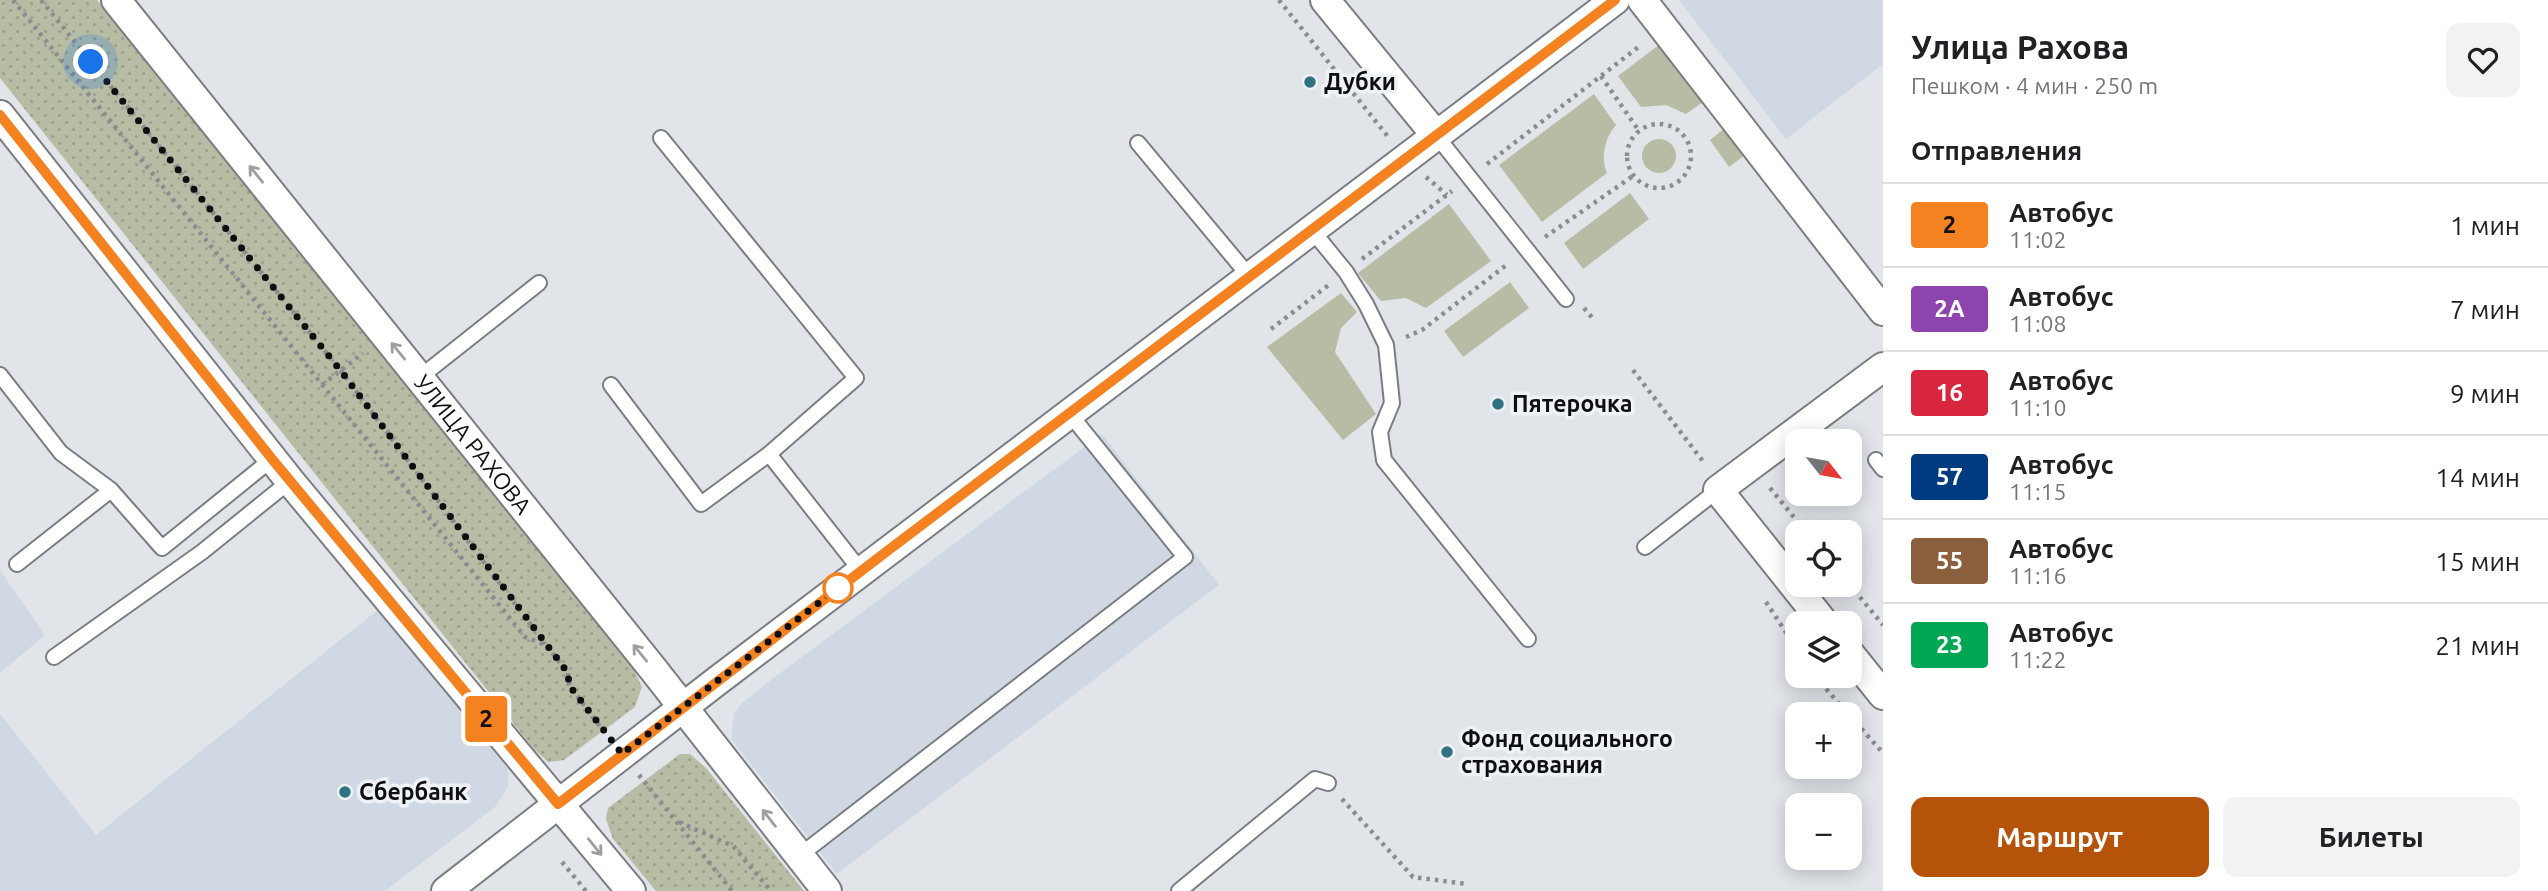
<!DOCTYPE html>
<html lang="ru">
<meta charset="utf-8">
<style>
:root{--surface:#fff;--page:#f2f2f2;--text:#202124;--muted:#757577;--line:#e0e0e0;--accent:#b45309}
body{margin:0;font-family:Ubuntu,sans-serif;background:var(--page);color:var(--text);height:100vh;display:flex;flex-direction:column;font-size:26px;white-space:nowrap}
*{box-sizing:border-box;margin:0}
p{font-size:23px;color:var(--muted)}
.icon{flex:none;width:38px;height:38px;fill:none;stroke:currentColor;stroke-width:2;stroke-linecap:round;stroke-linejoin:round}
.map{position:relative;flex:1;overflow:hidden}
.side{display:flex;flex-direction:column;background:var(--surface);width:665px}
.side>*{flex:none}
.badge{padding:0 14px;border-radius:5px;font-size:24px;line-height:46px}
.needle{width:46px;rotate:121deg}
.buttons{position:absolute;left:1785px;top:429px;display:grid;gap:14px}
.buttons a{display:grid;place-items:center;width:77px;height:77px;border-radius:14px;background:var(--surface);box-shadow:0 4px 18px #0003;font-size:35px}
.you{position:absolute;width:35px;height:35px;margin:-18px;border:5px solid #fff;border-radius:50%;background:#1a73e8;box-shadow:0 0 0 10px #1a73e833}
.map>.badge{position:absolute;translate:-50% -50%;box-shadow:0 0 0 4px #fff}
h2{padding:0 28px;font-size:26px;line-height:63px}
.round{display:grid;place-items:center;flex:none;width:74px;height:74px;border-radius:14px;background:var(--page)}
.headline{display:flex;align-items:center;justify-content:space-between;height:119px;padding:0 28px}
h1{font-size:33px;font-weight:600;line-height:52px}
.cta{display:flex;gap:14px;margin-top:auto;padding:14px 28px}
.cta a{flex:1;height:80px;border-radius:14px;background:var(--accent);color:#fff;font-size:28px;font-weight:600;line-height:80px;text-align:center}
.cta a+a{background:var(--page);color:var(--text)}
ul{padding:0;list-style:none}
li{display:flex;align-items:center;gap:21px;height:84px;padding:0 28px;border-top:2px solid var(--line)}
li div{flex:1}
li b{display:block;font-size:26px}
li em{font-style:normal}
li .badge{min-width:77px;font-weight:700;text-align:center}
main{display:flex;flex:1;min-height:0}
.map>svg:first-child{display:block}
</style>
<main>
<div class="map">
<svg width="1883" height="891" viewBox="0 0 1883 891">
<defs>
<pattern id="park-dots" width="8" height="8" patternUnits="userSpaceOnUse" patternTransform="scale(1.75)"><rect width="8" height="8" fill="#b7bda4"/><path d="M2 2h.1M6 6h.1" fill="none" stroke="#9ca18c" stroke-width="1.8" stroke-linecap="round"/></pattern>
</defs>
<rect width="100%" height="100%" fill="#e1e4e9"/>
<path fill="#d0d9e3" d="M 1679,0 L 1883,0 L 1883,64 L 1786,139 Z
M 1102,434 L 1219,585 L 837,874 L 731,739 L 734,714 L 741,704 L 772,679 Z
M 0,570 L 45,635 L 0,673 Z
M 379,609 L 508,769 L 508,786 L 496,806 L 385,891 L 0,891 L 0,714 L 96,835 Z"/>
<path fill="#b7bda4" d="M 1660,44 L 1703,102 L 1686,114 L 1666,105 L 1641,107 L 1618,76 Z
M 1594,94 L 1616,125 C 1605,137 1600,158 1607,173 L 1542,222 L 1499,165 Z
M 1725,128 L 1745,155 L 1729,167 L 1710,140 Z
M1642 156a17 17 0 1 1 34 0a17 17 0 1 1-34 0Z
M 1630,193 L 1649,219 L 1583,269 L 1564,243 Z
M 1449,204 L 1491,261 L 1426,308 L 1406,298 L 1381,301 L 1358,273 Z
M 1510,282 L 1529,308 L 1463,357 L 1444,331 Z
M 1341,293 L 1357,312 L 1341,328 L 1335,352 L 1376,414 L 1343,440 L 1267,347 Z"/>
<path fill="url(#park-dots)" d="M 0,0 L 97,0 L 631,664 L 642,687 L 635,707 L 564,760 L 548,762 L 534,749 L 0,78 Z
M 680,754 L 690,754 L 706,768 L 804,891 L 656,891 L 613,839 L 606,819 L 608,808 Z"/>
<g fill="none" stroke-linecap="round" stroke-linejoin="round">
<defs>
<path id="lane" d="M 1435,134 L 1566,299
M 661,138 L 856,378 L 769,454 L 861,571
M 1138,143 L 1249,276
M 1311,229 L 1346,272 L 1366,304 L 1386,345 L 1392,403 L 1380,432 L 1384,460 L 1528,639
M 0,375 L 61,453 L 111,490 L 162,548 L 272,459
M 419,378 L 539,283
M 611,385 L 701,504 L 769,454
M 1876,460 L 1883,469
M 1645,547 L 1718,490
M 17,564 L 111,490
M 54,657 L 202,552 L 290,481
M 799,856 L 1185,557 L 1069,413
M 1179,891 L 1315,779 L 1328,783"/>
<g id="street">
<path id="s1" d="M 116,0 L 653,669 L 827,891"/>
<path d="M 1325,0 L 1435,134"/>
<path d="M 1642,0 L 1883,311"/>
<path d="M 0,115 L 290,481 L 631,891"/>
<path d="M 1824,623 L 1718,490 L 1883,367"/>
<path d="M 1850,654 L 1883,695"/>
<path d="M 446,891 L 717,681 L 1615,0"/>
</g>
</defs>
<use href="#lane" stroke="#7a7e82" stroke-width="18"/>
<use href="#street" stroke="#7a7e82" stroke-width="32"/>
<path stroke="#8a8c90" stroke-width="4.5" stroke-dasharray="3.5 5" stroke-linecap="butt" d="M 13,0 L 525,637 L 546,645 L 568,673 L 569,685 L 605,733
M 41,0 L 341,371 L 545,644
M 1279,0 L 1389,138
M 1601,76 L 1639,131
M1627 156a32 32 0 1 1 64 0a32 32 0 1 1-64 0Z
M 1487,164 L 1641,45
M 1426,177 L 1447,195
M 1545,237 L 1633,176
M 1362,259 L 1452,191
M 1584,308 L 1595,321
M 1271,329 L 1330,284
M 1406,337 L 1422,330 L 1509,263
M 1633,370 L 1705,464
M 322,385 L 363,353
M 1770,488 L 1806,532
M 1849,584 L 1883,625
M 1766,602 L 1797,649
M 1815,676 L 1848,714
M 1850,716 L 1883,753
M 639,775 L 732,891
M 1342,799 L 1413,877 L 1467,884
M 679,822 L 733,846 L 771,891
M 562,862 L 586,891"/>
<use href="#lane" stroke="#fff" stroke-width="14"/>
<use href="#street" stroke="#fff" stroke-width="28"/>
</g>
<defs><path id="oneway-shaft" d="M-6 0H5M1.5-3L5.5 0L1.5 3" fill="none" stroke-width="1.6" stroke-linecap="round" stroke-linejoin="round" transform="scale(1.75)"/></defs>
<g stroke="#9f9fa0">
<use href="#oneway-shaft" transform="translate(256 174) rotate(-129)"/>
<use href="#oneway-shaft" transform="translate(398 351) rotate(-129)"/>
<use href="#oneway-shaft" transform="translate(640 653) rotate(-129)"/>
<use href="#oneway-shaft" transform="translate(769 818) rotate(-128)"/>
<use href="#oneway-shaft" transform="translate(595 847) rotate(51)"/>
</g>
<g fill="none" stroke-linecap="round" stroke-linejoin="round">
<defs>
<path id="line" d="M 0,115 L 272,459 L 558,804 L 882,555 L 1615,0"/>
</defs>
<use href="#line" stroke="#fff" stroke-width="16"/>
<use href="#line" stroke="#f58220" stroke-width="10"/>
<path stroke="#0e0f11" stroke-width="7" stroke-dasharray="0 12.6" d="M 91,62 L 341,371 L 568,673 L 569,685 L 622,754 L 841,586 L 838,588"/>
</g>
<g fill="#2f7383" stroke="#eef2f6" stroke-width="2.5">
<circle cx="1310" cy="82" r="7"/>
<circle cx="1498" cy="404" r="7"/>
<circle cx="1447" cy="752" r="7"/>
<circle cx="345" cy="792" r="7"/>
</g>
<circle fill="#fff" stroke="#f58220" stroke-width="3.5" cx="838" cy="588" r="14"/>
<g text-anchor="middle" stroke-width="7" stroke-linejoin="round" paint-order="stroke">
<g font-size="23" font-weight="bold" fill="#0e0f11" stroke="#eef2f6" text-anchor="start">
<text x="1324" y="90">Дубки</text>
<text x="1512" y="412">Пятерочка</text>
<text x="1461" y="747">Фонд социального<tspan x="1461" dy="26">страхования</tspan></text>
<text x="359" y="800">Сбербанк</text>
</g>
<g font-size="23" fill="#0e0f11" stroke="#eef2f6">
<text dy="8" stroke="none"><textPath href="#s1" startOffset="570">УЛИЦА РАХОВА</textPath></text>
</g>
</g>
</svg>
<div class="buttons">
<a><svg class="needle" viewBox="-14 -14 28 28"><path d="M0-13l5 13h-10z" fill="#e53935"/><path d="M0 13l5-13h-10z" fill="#757577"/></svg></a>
<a><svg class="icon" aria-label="locate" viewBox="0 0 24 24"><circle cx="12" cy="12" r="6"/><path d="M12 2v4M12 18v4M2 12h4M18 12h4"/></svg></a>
<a><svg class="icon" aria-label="layers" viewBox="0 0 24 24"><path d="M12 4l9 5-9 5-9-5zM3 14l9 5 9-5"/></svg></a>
<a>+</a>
<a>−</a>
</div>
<div class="you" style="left:91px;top:62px"></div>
<b class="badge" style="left:486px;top:719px;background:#f58220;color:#111">2</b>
</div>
<section class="side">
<div class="headline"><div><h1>Улица Рахова</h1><p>Пешком · 4 мин · 250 m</p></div><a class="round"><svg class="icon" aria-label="heart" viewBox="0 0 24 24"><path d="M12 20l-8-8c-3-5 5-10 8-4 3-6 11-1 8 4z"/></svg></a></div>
<h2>Отправления</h2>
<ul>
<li><span class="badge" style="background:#f58220;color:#111">2</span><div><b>Автобус</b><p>11:02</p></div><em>1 мин</em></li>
<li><span class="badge" style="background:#8e44ad;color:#fff">2А</span><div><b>Автобус</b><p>11:08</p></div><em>7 мин</em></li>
<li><span class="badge" style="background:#d7263d;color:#fff">16</span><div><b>Автобус</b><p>11:10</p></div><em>9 мин</em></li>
<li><span class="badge" style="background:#003b80;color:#fff">57</span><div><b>Автобус</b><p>11:15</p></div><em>14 мин</em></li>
<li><span class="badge" style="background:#8b5e3c;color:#fff">55</span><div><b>Автобус</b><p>11:16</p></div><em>15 мин</em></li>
<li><span class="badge" style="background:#00a651;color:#fff">23</span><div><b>Автобус</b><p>11:22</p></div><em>21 мин</em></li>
</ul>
<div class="cta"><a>Маршрут</a><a>Билеты</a></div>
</section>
</main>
